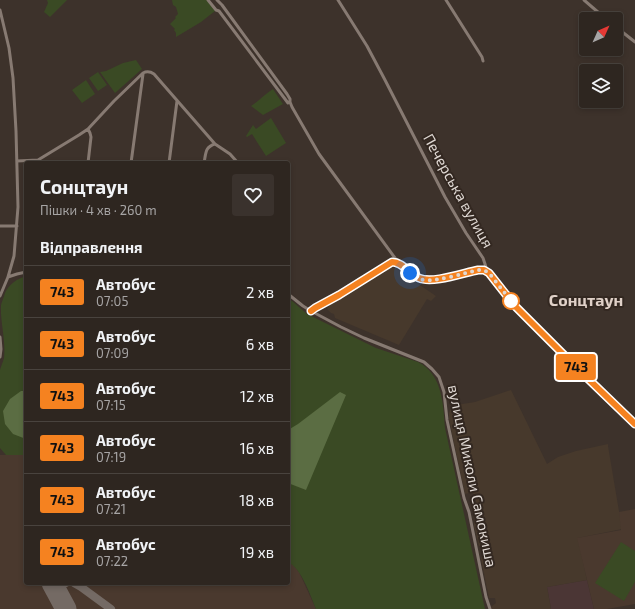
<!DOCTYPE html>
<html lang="uk">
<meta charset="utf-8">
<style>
:root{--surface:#2e2620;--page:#3a322d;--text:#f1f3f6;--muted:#a7a5a5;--line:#49433e}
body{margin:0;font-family:"Exo 2",sans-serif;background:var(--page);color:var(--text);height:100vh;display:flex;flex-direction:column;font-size:15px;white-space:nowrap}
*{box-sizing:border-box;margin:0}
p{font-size:13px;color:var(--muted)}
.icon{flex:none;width:22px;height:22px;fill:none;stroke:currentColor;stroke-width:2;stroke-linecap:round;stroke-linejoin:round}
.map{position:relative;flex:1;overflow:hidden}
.drawer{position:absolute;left:24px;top:161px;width:266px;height:424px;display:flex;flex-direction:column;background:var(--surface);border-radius:4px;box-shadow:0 2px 6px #0003,0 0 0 1px var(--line)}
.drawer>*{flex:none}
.badge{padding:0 8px;border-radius:3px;font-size:14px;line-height:26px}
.needle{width:26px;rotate:45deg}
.buttons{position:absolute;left:579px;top:12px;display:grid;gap:8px}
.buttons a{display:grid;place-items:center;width:44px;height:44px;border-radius:4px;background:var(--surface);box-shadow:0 2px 6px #0003,0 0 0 1px var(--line);font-size:20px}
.you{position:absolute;width:20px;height:20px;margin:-10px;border:3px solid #fff;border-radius:50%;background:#1a73e8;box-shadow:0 0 0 6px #1a73e833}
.map>.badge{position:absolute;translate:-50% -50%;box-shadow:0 0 0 2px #fff}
h2{padding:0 16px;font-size:15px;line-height:36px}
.round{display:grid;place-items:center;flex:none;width:42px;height:42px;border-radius:4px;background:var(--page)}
.head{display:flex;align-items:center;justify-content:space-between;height:68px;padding:0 16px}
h1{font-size:19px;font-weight:700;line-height:30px}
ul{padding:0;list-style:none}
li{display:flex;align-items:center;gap:12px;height:52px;padding:0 16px;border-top:1px solid var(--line)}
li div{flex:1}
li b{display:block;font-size:15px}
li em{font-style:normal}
li .badge{min-width:44px;font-weight:700;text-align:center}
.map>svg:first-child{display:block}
</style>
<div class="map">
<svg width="635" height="609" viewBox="0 0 635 609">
<rect width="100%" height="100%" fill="#3d322b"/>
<path fill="#4b3635" d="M 587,580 L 594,609 L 551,609 L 547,587 Z"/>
<path fill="#47392c" d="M 388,268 L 395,268 L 402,272 L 408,277 L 436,296 L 431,301 L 427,299 L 399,345 L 335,318 L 334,314 L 331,313 L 327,309 L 330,304 L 384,269 Z
M 511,390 L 547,464 L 558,457 L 576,451 L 608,444 L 608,446 L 622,529 L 578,538 L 587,580 L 547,587 L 551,609 L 492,609 L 491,607 L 496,603 L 495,598 L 489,598 L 481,559 L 482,556 L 487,555 L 485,547 L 479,546 L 474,526 L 475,503 L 476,502 L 476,498 L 474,498 L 473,492 L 465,494 L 449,419 L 449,413 L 451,408 L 456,405 L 475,402 Z"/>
<path fill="#4a392e" d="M 0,455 L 26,455 L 26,583 L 288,583 L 288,562 L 293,564 L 299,572 L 316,609 L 0,609 Z
M 635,509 L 635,604 L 607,609 L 594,609 L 577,538 L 621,530 L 619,512 Z"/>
<path fill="#3a4a24" d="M 47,0 L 67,0 L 50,17 L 44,12 L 48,3 Z
M 172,0 L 207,0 L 215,11 L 201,22 L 176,37 L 176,33 L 174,30 L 175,29 L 170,24 L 176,18 L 175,17 L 178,14 L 176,7 L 173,5 Z
M 136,60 L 142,69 L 115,93 L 100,72 L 106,71 L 123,63 Z
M 98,72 L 107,85 L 98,91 L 89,78 Z
M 86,80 L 95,94 L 82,103 L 72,90 Z
M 273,89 L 283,104 L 263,115 L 251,106 C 259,101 265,94 273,89 Z
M 271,118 L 286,143 L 266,156 L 252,134 L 247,137 L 246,136 L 253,125 L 256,129 Z
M 26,276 L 26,455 L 6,455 L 0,448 L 0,370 C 1,366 3,362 4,358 C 6,340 0,322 1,305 C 2,301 4,297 5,293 C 9,284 17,279 26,276 Z
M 288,299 L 292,301 L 307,314 L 376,348 L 418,362 C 443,375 443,404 445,428 L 485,609 L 316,609 C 310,595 302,569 288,562 Z
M 621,542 L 635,551 L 635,582 L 624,601 L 595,583 Z"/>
<path fill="#5b6d43" d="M 21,391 L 26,391 L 26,439 L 13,434 L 5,424 L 3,411 L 10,399 Z
M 340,392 L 346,395 L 306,490 L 288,483 L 288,430 L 298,424 Z"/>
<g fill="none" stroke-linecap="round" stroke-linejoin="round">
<path stroke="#746a64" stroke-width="8" d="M 74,583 L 81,587 L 111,609
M 55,587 L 66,583"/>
<path stroke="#746a64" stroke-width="21" d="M 52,583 L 66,609"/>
<path stroke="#877a72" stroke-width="3" d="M 208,0 L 216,10 L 219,11 L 288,103 L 290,102
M 217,0 L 222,5 L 287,94 L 290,99 L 290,102 L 292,107 L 319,154 L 395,258 L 397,262
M 338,0 L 367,46 L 385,80 L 445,197 L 466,233 L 483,258 L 485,264 L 487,271 L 515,306 L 579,370 L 635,424
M 446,0 L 482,57 L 483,61
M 584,0 L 606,19
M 0,10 L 9,48 L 13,78 L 16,131 L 18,207 L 14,256 L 8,277 L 0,296
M 616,27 L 635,42
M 88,129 L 90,133 L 91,137 L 88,163
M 17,161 L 38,160 L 79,135 L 88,129 L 114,101 L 143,73 C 147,71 151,72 154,74 L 215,144 L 230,154 L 238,163
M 131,163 L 143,74
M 169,163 L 177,101
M 204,163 C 206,153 205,147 215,144
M 0,226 L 17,226
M 8,277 L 17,274 L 26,272
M 288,294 L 303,306 L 311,311 L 341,327 L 364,338 L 424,362 L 432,369 L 439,377 L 444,392 L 447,420 L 464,498 L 469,512 L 486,597 L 490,609
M 311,311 L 315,308 L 339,295 L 392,262 C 402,262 407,273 416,277 C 431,285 462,274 478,270 L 484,270 L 487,271
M 0,337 L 1,349 L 0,357"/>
</g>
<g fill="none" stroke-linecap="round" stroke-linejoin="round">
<defs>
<path id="line" d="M 311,311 L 315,308 L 339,295 L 392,262 C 403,262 409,274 419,278 C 432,284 463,273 478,270 L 484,270 L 489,273 L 515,306 L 579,370 L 635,424"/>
</defs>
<use href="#line" stroke="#fff" stroke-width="9"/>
<use href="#line" stroke="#f58220" stroke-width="6"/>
<path stroke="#dfd8d3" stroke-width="4" stroke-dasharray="0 7.2" d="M 410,273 C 414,276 418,279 424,280 C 436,282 465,273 478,270 L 484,270 L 489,273 L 511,301"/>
</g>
<circle fill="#fff" stroke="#f58220" stroke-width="2" cx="511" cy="301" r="8"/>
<g text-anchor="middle" stroke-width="4" stroke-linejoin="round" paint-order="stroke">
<g font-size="15" fill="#dfd8d3" stroke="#332821">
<text transform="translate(458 191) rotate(61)" y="5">Печерська вулиця</text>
<text transform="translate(472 476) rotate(78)" y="5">вулиця Миколи Самокиша</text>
</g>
<g font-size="16" font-weight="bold" fill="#e0d1c8" stroke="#332821">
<text x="586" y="306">Сонцтаун</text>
</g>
</g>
</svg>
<div class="buttons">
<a><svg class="needle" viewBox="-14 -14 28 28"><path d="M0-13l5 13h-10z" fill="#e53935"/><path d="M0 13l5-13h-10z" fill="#a7a5a5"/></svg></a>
<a><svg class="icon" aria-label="layers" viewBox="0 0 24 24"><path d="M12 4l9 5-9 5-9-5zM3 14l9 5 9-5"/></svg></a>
</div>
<div class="you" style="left:410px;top:273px"></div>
<b class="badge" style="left:576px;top:367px;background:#f58220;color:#111">743</b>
<section class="drawer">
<div class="head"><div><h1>Сонцтаун</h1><p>Пішки · 4 хв · 260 m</p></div><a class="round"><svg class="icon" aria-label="heart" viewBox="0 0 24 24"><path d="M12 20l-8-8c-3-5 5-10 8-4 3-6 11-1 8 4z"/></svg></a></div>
<h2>Відправлення</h2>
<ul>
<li><span class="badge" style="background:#f58220;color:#111">743</span><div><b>Автобус</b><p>07:05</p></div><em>2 хв</em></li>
<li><span class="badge" style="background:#f58220;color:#111">743</span><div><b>Автобус</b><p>07:09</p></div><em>6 хв</em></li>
<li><span class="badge" style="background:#f58220;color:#111">743</span><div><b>Автобус</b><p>07:15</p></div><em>12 хв</em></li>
<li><span class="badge" style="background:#f58220;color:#111">743</span><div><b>Автобус</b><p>07:19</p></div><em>16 хв</em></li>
<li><span class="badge" style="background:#f58220;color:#111">743</span><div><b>Автобус</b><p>07:21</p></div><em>18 хв</em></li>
<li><span class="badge" style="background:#f58220;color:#111">743</span><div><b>Автобус</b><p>07:22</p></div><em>19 хв</em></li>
</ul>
</section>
</div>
